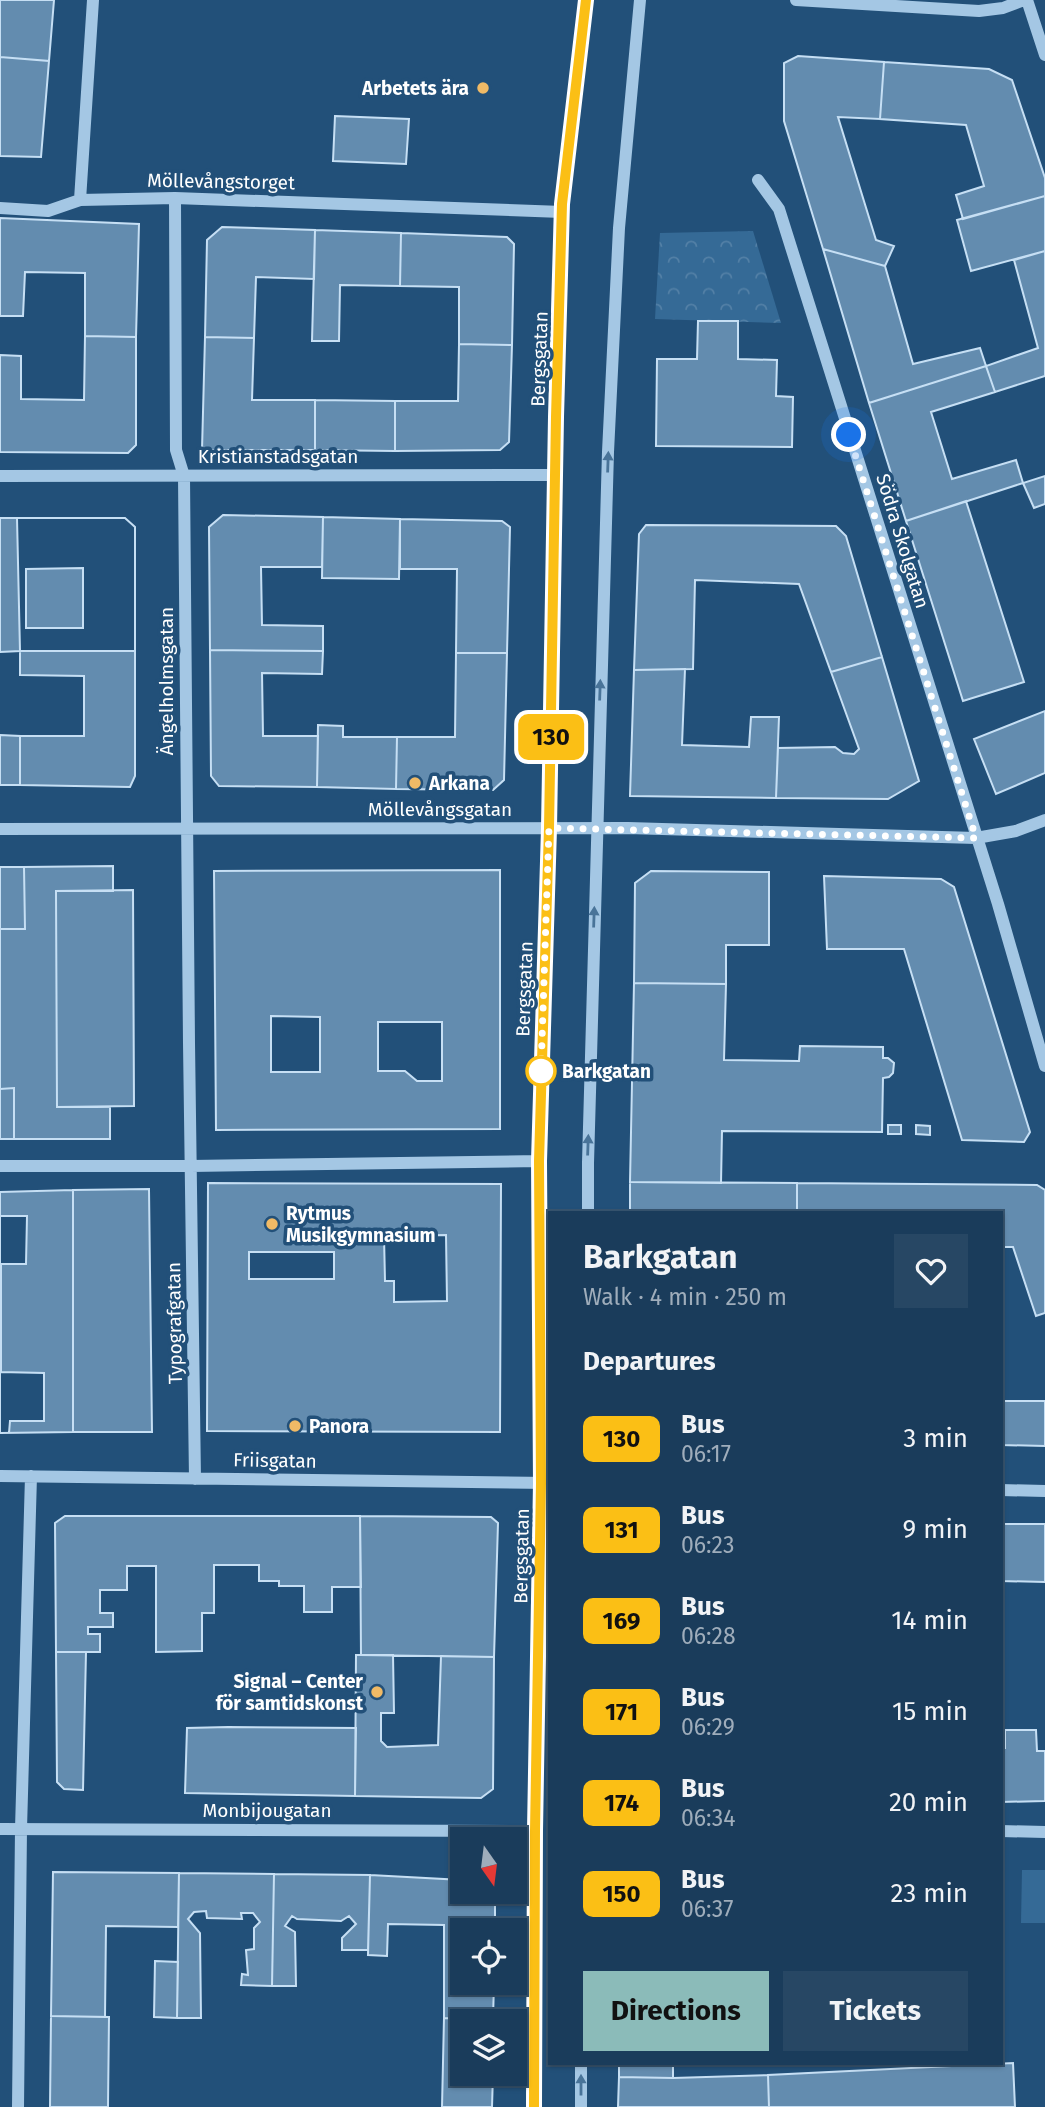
<!DOCTYPE html>
<meta charset="utf-8">
<style>
:root{--surface:#1a3c5b;--page:#274764;--text:#f1f3f6;--muted:#9fadbb;--line:#385671;--accent:#8bbbb9}
body{margin:0;font-family:"Fira Sans",sans-serif;background:var(--page);color:var(--text);height:100vh;display:flex;flex-direction:column;font-size:26px;white-space:nowrap}
*{box-sizing:border-box;margin:0}
p{font-size:23px;color:var(--muted)}
.icon{flex:none;width:38px;height:38px;fill:none;stroke:currentColor;stroke-width:2;stroke-linecap:round;stroke-linejoin:round}
.map{position:relative;flex:1;overflow:hidden}
.panel{position:absolute;left:548px;top:1211px;width:455px;height:854px;display:flex;flex-direction:column;background:var(--surface);border-radius:0px;box-shadow:0 2px 5px #0004,0 0 0 2px var(--line)}
.panel>*{flex:none}
.badge{padding:0 14px;border-radius:10px;font-size:24px;line-height:46px}
.needle{width:46px;rotate:166deg}
.controls{position:absolute;left:450px;top:1827px;display:grid;gap:14px}
.controls a{display:grid;place-items:center;width:77px;height:77px;border-radius:0px;background:var(--surface);box-shadow:0 2px 5px #0004,0 0 0 2px var(--line);font-size:35px}
.you{position:absolute;width:35px;height:35px;margin:-18px;border:5px solid #fff;border-radius:50%;background:#1a73e8;box-shadow:0 0 0 10px #1a73e833}
.map>.badge{position:absolute;translate:-50% -50%;box-shadow:0 0 0 4px #fff}
h2{padding:0 35px;font-size:26px;line-height:63px}
.round{display:grid;place-items:center;flex:none;width:74px;height:74px;border-radius:0px;background:var(--page)}
.head{display:flex;align-items:center;justify-content:space-between;height:119px;padding:0 35px}
h1{font-size:33px;font-weight:700;line-height:52px}
.button{display:flex;gap:14px;margin-top:auto;padding:14px 35px}
.button a{flex:1;height:80px;border-radius:0px;background:var(--accent);color:#111;font-size:28px;font-weight:700;line-height:80px;text-align:center}
.button a+a{background:var(--page);color:var(--text)}
ul{padding:0;list-style:none}
li{display:flex;align-items:center;gap:21px;height:91px;padding:0 35px}
li div{flex:1}
li b{display:block;font-size:26px}
li em{font-style:normal}
li .badge{min-width:77px;font-weight:700;text-align:center}
.map>svg:first-child{display:block}
</style>
<div class="map">
<svg width="1045" height="2107" viewBox="0 0 1045 2107">
<defs>
<pattern id="park-crowns" width="20" height="18" patternUnits="userSpaceOnUse" patternTransform="scale(1.75)"><rect width="20" height="18" fill="#356a96"/><path d="M2 6a3 3 0 1 1 6 0M12 15a3 3 0 1 1 6 0" fill="none" stroke="#5380a6"/></pattern>
</defs>
<rect width="100%" height="100%" fill="#225079"/>
<path fill="url(#park-crowns)" d="M 753,231 L 781,323 L 655,319 L 660,233 Z"/>
<path fill="#356a96" d="M 1022,1870 L 1045,1870 L 1045,1923 L 1021,1923 Z"/>
<path fill="#638caf" stroke="#c6dff4" stroke-width="2" fill-rule="evenodd" d="M 0,0 L 54,0 L 49,61 L 0,57 Z
M 798,56 L 884,62 L 880,119 L 838,117 L 876,240 L 894,246 L 885,266 L 823,249 L 784,121 L 784,63 Z
M 0,57 L 49,61 L 41,157 L 0,156 Z
M 884,62 L 989,69 L 1012,80 L 1045,178 L 1045,196 L 963,219 L 956,195 L 984,186 L 966,125 L 880,119 Z
M 335,116 L 409,119 L 406,164 L 333,161 Z
M 1045,196 L 1045,251 L 971,271 L 957,220 Z
M 0,218 L 139,224 L 136,337 L 85,336 L 85,273 L 25,272 L 23,316 L 0,316 Z
M 222,227 L 315,230 L 314,279 L 256,277 L 254,338 L 205,337 L 207,240 Z
M 315,230 L 401,233 L 400,286 L 340,285 L 339,341 L 312,341 Z
M 401,233 L 507,237 L 514,244 L 512,345 L 459,344 L 459,287 L 400,286 Z
M 823,249 L 885,266 L 913,364 L 980,348 L 986,366 L 869,403 Z
M 1045,251 L 1045,376 L 995,392 L 986,366 L 1038,348 L 1014,260 Z
M 698,321 L 738,321 L 738,359 L 777,360 L 776,396 L 793,397 L 792,447 L 656,446 L 657,359 L 697,359 Z
M 85,336 L 136,337 L 136,445 L 128,453 L 0,452 L 0,355 L 21,356 L 21,399 L 84,400 Z
M 205,337 L 254,338 L 252,400 L 315,400 L 315,450 L 202,450 Z
M 459,344 L 512,345 L 509,442 L 500,450 L 395,451 L 395,401 L 458,401 Z
M 986,366 L 995,392 L 931,412 L 952,479 L 1016,460 L 1023,483 L 906,521 L 869,403 Z
M 315,400 L 395,401 L 395,451 L 315,450 Z
M 1045,476 L 1045,504 L 1034,508 L 1023,483 Z
M 966,501 L 1024,682 L 963,701 L 906,521 Z
M 223,515 L 323,517 L 322,567 L 261,567 L 262,625 L 323,626 L 323,651 L 210,650 L 209,527 Z
M 323,517 L 400,519 L 399,579 L 322,578 Z
M 0,518 L 17,518 L 20,651 L 0,652 Z
M 17,518 L 125,518 L 135,527 L 135,651 L 20,651 ZM 83,568 L 83,628 L 26,628 L 26,569 Z
M 17,518 L 125,518 L 135,527 L 135,651 L 20,651 Z
M 400,519 L 502,521 L 510,527 L 507,653 L 456,653 L 457,569 L 400,569 Z
M 646,525 L 836,526 L 846,536 L 882,657 L 831,672 L 799,584 L 695,580 L 693,669 L 634,670 L 639,534 Z
M 210,650 L 323,651 L 322,674 L 262,673 L 263,736 L 318,736 L 317,787 L 219,786 L 211,776 Z
M 20,651 L 135,651 L 135,776 L 130,787 L 20,785 L 20,736 L 84,736 L 84,676 L 20,675 Z
M 456,653 L 507,653 L 504,780 L 493,790 L 396,789 L 397,737 L 455,737 Z
M 882,657 L 919,781 L 888,799 L 776,798 L 778,748 L 835,747 L 843,753 L 854,754 L 859,749 L 831,672 Z
M 685,669 L 682,745 L 749,747 L 751,717 L 779,717 L 776,798 L 630,796 L 634,670 Z
M 1045,711 L 1045,773 L 996,794 L 974,739 Z
M 318,725 L 343,726 L 343,737 L 397,737 L 396,789 L 317,787 Z
M 0,735 L 20,736 L 20,785 L 0,785 Z
M 113,866 L 113,891 L 56,891 L 57,1107 L 110,1107 L 110,1139 L 14,1139 L 14,1088 L 0,1089 L 0,929 L 25,929 L 24,867 Z
M 0,867 L 24,867 L 25,929 L 0,929 Z
M 500,870 L 500,1129 L 216,1130 L 214,871 ZM 271,1016 L 320,1017 L 320,1072 L 271,1072 ZM 378,1022 L 442,1022 L 442,1081 L 417,1081 L 405,1071 L 378,1071 Z
M 651,871 L 769,872 L 769,945 L 726,945 L 726,984 L 634,983 L 635,883 Z
M 824,876 L 941,879 L 954,887 L 1030,1132 L 1024,1142 L 962,1140 L 904,949 L 827,949 Z
M 133,890 L 134,1106 L 57,1107 L 56,891 Z
M 634,983 L 726,984 L 724,1060 L 799,1061 L 800,1046 L 883,1047 L 883,1058 L 888,1058 L 894,1063 L 893,1073 L 889,1077 L 883,1078 L 882,1132 L 722,1131 L 721,1183 L 630,1182 Z
M 14,1088 L 14,1139 L 0,1139 L 0,1089 Z
M 888,1125 L 901,1125 L 901,1134 L 888,1134 Z
M 916,1125 L 930,1126 L 930,1135 L 916,1134 Z
M 630,1182 L 797,1183 L 797,1213 L 630,1213 Z
M 208,1183 L 501,1184 L 500,1432 L 207,1431 ZM 446,1235 L 447,1301 L 394,1302 L 394,1281 L 385,1281 L 384,1236 ZM 249,1252 L 334,1252 L 334,1279 L 249,1279 Z
M 797,1183 L 1037,1185 L 1045,1190 L 1045,1313 L 1036,1316 L 1013,1247 L 1001,1247 L 1001,1213 L 797,1213 Z
M 149,1189 L 152,1432 L 73,1432 L 73,1190 Z
M 73,1190 L 73,1432 L 0,1433 L 0,1192 Z
M 0,1216 L 27,1216 L 26,1264 L 1,1264 L 1,1372 L 44,1373 L 44,1421 L 10,1421 L 9,1433 L 0,1433 Z
M 1001,1401 L 1045,1401 L 1045,1446 L 1001,1445 Z
M 65,1516 L 360,1516 L 361,1587 L 332,1587 L 332,1612 L 304,1612 L 304,1586 L 279,1586 L 279,1581 L 259,1581 L 259,1565 L 214,1565 L 214,1613 L 202,1613 L 202,1651 L 156,1652 L 156,1566 L 127,1566 L 127,1590 L 100,1590 L 100,1613 L 113,1613 L 113,1627 L 88,1627 L 88,1634 L 100,1634 L 100,1652 L 56,1652 L 55,1523 Z
M 360,1516 L 491,1517 L 498,1523 L 494,1657 L 361,1655 Z
M 1001,1524 L 1045,1524 L 1045,1582 L 1001,1581 Z
M 56,1652 L 86,1652 L 83,1790 L 64,1789 L 57,1782 Z
M 356,1655 L 393,1655 L 394,1713 L 381,1713 L 381,1741 L 387,1747 L 438,1745 L 441,1656 L 494,1657 L 493,1789 L 481,1798 L 355,1796 Z
M 228,1727 L 356,1728 L 355,1796 L 185,1793 L 187,1728 Z
M 1005,1730 L 1036,1730 L 1037,1751 L 1045,1751 L 1045,1801 L 1001,1802 L 1001,1748 L 1005,1748 Z
M 53,1872 L 179,1873 L 178,1927 L 106,1926 L 105,2017 L 51,2016 Z
M 179,1873 L 274,1874 L 272,1986 L 241,1985 L 242,1974 L 248,1975 L 246,1950 L 254,1949 L 254,1928 L 260,1922 L 253,1913 L 241,1913 L 242,1919 L 207,1918 L 206,1911 L 194,1912 L 188,1919 L 200,1933 L 201,2018 L 177,2018 Z
M 274,1874 L 370,1875 L 368,1950 L 342,1950 L 342,1938 L 356,1924 L 349,1916 L 341,1921 L 297,1919 L 292,1916 L 285,1926 L 295,1932 L 296,1986 L 272,1986 Z
M 370,1875 L 462,1880 L 462,1892 L 495,1892 L 495,1930 L 462,1930 L 462,1983 L 494,1983 L 493,2019 L 444,2018 L 444,1925 L 388,1924 L 387,1956 L 368,1955 Z
M 155,1961 L 178,1962 L 177,2018 L 154,2017 Z
M 51,2016 L 109,2017 L 108,2107 L 50,2107 Z
M 444,2018 L 493,2019 L 493,2021 L 462,2021 L 462,2074 L 493,2074 L 492,2107 L 442,2107 Z
M 619,2063 L 673,2063 L 673,2078 L 619,2077 Z
M 1013,2063 L 1015,2107 L 769,2107 L 768,2075 Z
M 768,2075 L 769,2107 L 618,2107 L 619,2077 L 673,2078 Z"/>
<g fill="none" stroke-linecap="round" stroke-linejoin="round">
<path stroke="#a4c7e4" stroke-width="12" d="M 796,0 L 979,11 L 1003,8 L 1024,0
M 1027,0 L 1045,55
M 758,180 L 779,209 L 998,904 L 1045,1066
M 175,198 L 176,450 L 184,476 L 189,1043 L 195,1479
M 80,200 L 93,0
M 0,208 L 48,211 L 80,200 L 175,198 L 562,212
M 0,476 L 556,475
M 0,829 L 628,828 L 976,838 L 1016,831 L 1045,820
M 0,1166 L 191,1166 L 539,1161
M 588,1213 L 588,1163 L 608,452 L 619,228 L 640,0
M 0,1476 L 549,1483
M 1001,1490 L 1045,1491
M 0,1829 L 535,1831
M 1001,1831 L 1045,1832
M 18,2107 L 21,1829 L 31,1476
M 534,2107 L 535,1831 L 541,1483 L 539,1161 L 549,828 L 556,417 L 562,204 L 586,0
M 581,2107 L 581,2063"/>
</g>
<defs><path id="oneway-solid" d="M-6-.8H1V-3.2L6.5 0L1 3.2V.8H-6Z" transform="scale(1.75)"/></defs>
<g fill="#497499">
<use href="#oneway-solid" transform="translate(608 462) rotate(-88)"/>
<use href="#oneway-solid" transform="translate(600 690) rotate(-88)"/>
<use href="#oneway-solid" transform="translate(594 917) rotate(-88)"/>
<use href="#oneway-solid" transform="translate(588 1145) rotate(-88)"/>
<use href="#oneway-solid" transform="translate(581 2085) rotate(-90)"/>
</g>
<g fill="none" stroke-linecap="round" stroke-linejoin="round">
<defs>
<path id="line" d="M 534,2107 L 535,1831 L 541,1483 L 539,1161 L 549,828 L 556,417 L 562,204 L 586,0"/>
</defs>
<use href="#line" stroke="#fff" stroke-width="16"/>
<use href="#line" stroke="#fbbf15" stroke-width="10"/>
<path stroke="#fff" stroke-width="7" stroke-dasharray="0 12.6" d="M 541,1071 L 549,828 L 976,838 L 849,435"/>
</g>
<g fill="#f0ba66" stroke="#225079" stroke-width="2.5">
<circle cx="483" cy="88" r="7"/>
<circle cx="415" cy="783" r="7"/>
<circle cx="272" cy="1224" r="7"/>
<circle cx="295" cy="1426" r="7"/>
<circle cx="377" cy="1692" r="7"/>
</g>
<circle fill="#fff" stroke="#fbbf15" stroke-width="3.5" cx="541" cy="1071" r="14"/>
<g text-anchor="middle" stroke-width="7" stroke-linejoin="round" paint-order="stroke">
<g font-size="19" font-weight="bold" fill="#fff" stroke="#225079" text-anchor="start">
<text x="469" y="95" text-anchor="end">Arbetets ära</text>
<text x="429" y="790">Arkana</text>
<text x="286" y="1220">Rytmus<tspan x="286" dy="22">Musikgymnasium</tspan></text>
<text x="309" y="1433">Panora</text>
<text x="363" y="1688" text-anchor="end">Signal – Center<tspan x="363" dy="22">för samtidskonst</tspan></text>
</g>
<g font-size="19" fill="#fff" stroke="#225079">
<text transform="translate(221 181) rotate(1)" y="7">Möllevångstorget</text>
<text transform="translate(539 359) rotate(-88)" y="7">Bergsgatan</text>
<text x="278" y="463">Kristianstadsgatan</text>
<text transform="translate(903 541) rotate(73)" y="7">Södra Skolgatan</text>
<text transform="translate(166 681) rotate(-90)" y="7">Ängelholmsgatan</text>
<text x="440" y="816">Möllevångsgatan</text>
<text transform="translate(524 989) rotate(-88)" y="7">Bergsgatan</text>
<text transform="translate(174 1323) rotate(-91)" y="7">Typografgatan</text>
<text transform="translate(275 1460) rotate(1)" y="7">Friisgatan</text>
<text transform="translate(521 1556) rotate(-89)" y="7">Bergsgatan</text>
<text x="267" y="1817">Monbijougatan</text>
</g>
<g font-size="19" font-weight="bold" fill="#fff" stroke="#225079" text-anchor="start">
<text x="562" y="1078">Barkgatan</text>
</g>
</g>
</svg>
<div class="controls">
<a><svg class="needle" viewBox="-14 -14 28 28"><path d="M0-13l5 13h-10z" fill="#e53935"/><path d="M0 13l5-13h-10z" fill="#9fadbb"/></svg></a>
<a><svg class="icon" aria-label="locate" viewBox="0 0 24 24"><circle cx="12" cy="12" r="6"/><path d="M12 2v4M12 18v4M2 12h4M18 12h4"/></svg></a>
<a><svg class="icon" aria-label="layers" viewBox="0 0 24 24"><path d="M12 4l9 5-9 5-9-5zM3 14l9 5 9-5"/></svg></a>
</div>
<div class="you" style="left:849px;top:435px"></div>
<b class="badge" style="left:551px;top:737px;background:#fbbf15;color:#111">130</b>
<section class="panel">
<div class="head"><div><h1>Barkgatan</h1><p>Walk · 4 min · 250 m</p></div><a class="round"><svg class="icon" aria-label="heart" viewBox="0 0 24 24"><path d="M12 20l-8-8c-3-5 5-10 8-4 3-6 11-1 8 4z"/></svg></a></div>
<h2>Departures</h2>
<ul>
<li><span class="badge" style="background:#fbbf15;color:#111">130</span><div><b>Bus</b><p>06:17</p></div><em>3 min</em></li>
<li><span class="badge" style="background:#fbbf15;color:#111">131</span><div><b>Bus</b><p>06:23</p></div><em>9 min</em></li>
<li><span class="badge" style="background:#fbbf15;color:#111">169</span><div><b>Bus</b><p>06:28</p></div><em>14 min</em></li>
<li><span class="badge" style="background:#fbbf15;color:#111">171</span><div><b>Bus</b><p>06:29</p></div><em>15 min</em></li>
<li><span class="badge" style="background:#fbbf15;color:#111">174</span><div><b>Bus</b><p>06:34</p></div><em>20 min</em></li>
<li><span class="badge" style="background:#fbbf15;color:#111">150</span><div><b>Bus</b><p>06:37</p></div><em>23 min</em></li>
</ul>
<div class="button"><a>Directions</a><a>Tickets</a></div>
</section>
</div>
